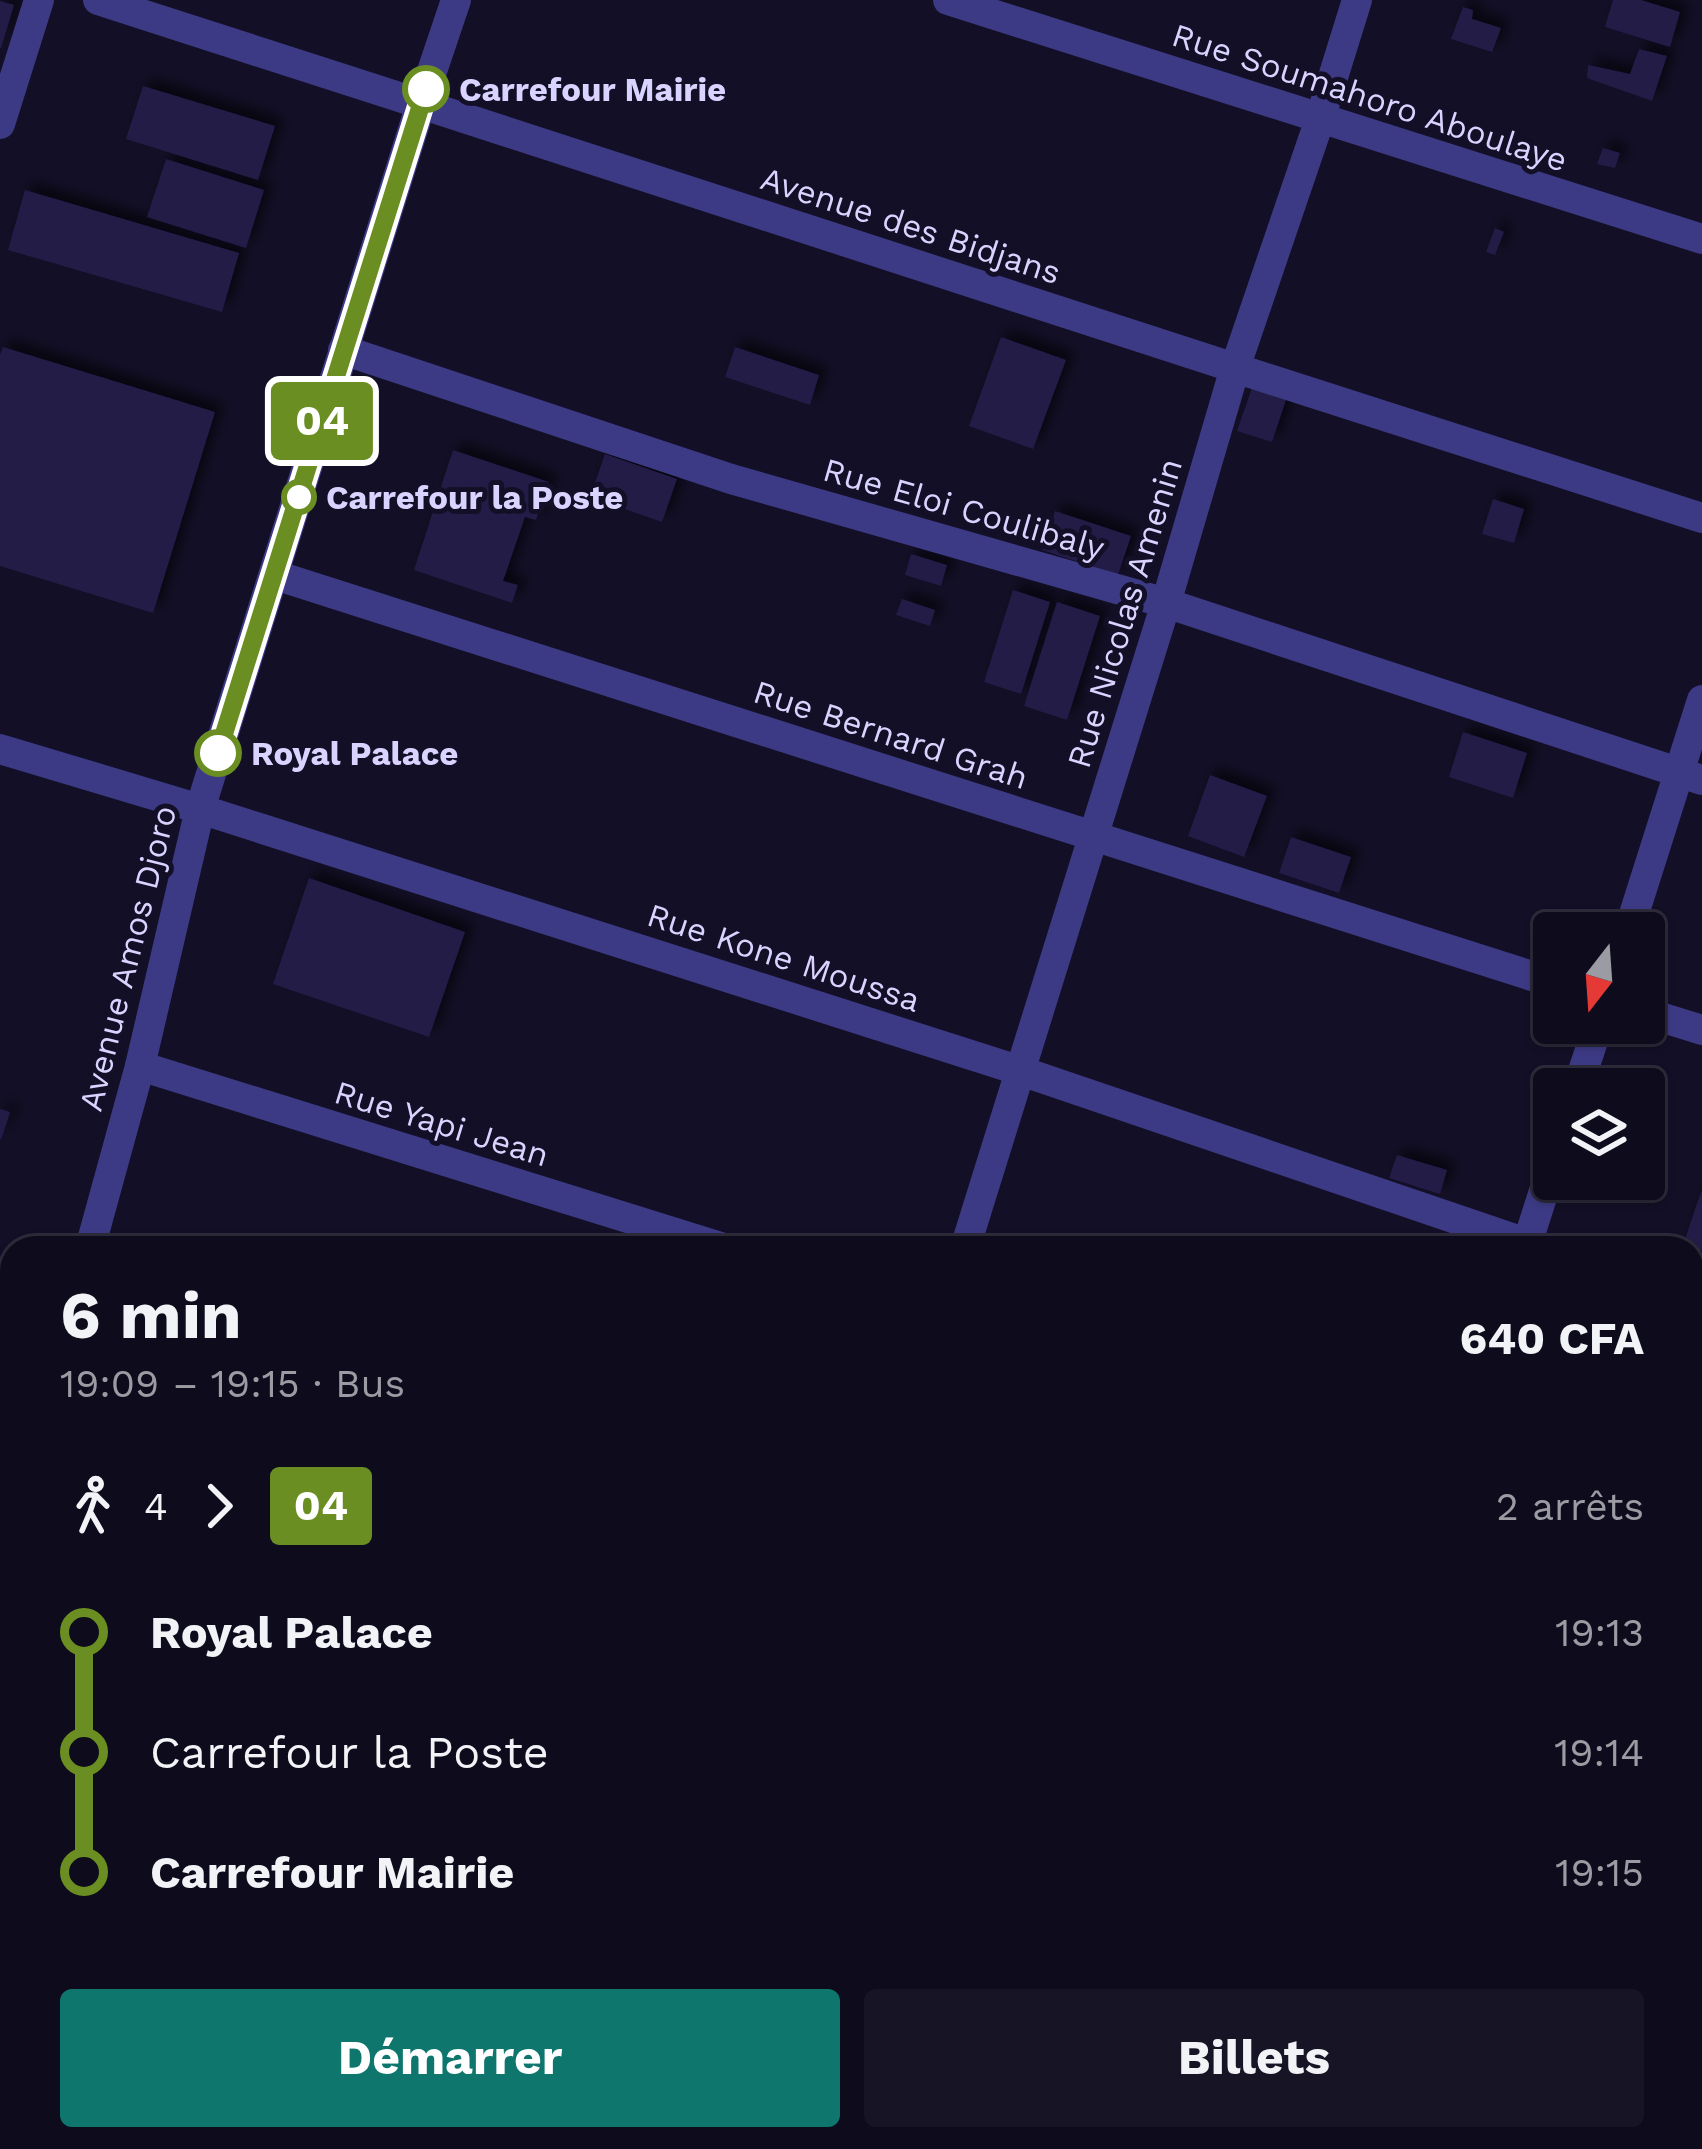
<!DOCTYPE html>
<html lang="fr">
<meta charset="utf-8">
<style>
:root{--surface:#0e0b1c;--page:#171425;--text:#f1f3f6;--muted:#9b9ba3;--line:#2e2b3b;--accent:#0f766e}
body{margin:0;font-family:"Work Sans",sans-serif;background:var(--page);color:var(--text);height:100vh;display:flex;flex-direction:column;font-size:45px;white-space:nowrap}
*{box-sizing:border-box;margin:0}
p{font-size:39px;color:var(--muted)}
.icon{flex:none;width:66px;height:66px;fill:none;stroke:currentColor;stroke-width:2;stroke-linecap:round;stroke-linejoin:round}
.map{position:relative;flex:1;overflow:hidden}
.panel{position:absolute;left:0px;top:1236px;width:1704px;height:915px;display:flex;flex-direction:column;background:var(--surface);border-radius:36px 36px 0 0;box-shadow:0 3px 9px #0004,0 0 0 3px var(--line)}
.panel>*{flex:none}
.badge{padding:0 24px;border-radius:9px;font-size:42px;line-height:78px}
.needle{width:78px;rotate:197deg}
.buttons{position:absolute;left:1533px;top:912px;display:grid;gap:24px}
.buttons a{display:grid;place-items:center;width:132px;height:132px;border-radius:12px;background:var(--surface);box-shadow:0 3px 9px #0004,0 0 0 3px var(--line);font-size:60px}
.map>.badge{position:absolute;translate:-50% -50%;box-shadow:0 0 0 6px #fff}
.legs{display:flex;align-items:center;gap:18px;height:132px;padding:0 60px;font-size:39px}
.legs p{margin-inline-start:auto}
.head{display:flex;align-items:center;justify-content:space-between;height:204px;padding:0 60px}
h1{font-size:66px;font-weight:700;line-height:90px}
.action{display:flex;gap:24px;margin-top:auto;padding:24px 60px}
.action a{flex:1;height:138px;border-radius:12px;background:var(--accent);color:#fff;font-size:48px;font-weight:700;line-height:138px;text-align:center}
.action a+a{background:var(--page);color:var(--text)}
ul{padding:0 60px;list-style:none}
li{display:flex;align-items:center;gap:42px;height:120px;font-size:45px}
li i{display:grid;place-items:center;width:18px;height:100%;margin:0 15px;background:currentColor}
li i::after{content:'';width:30px;height:30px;margin:-15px;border:9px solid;border-radius:50%;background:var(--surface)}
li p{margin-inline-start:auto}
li:first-child i{background:linear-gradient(#0000 50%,currentColor 0)}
li:last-child i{background:linear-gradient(currentColor 50%,#0000 0)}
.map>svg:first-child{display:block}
</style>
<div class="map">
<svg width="1702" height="2149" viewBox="0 0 1702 2149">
<defs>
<filter id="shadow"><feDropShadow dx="8" dy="-8" stdDeviation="6" flood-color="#0009"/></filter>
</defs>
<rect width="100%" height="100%" fill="#130f26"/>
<path fill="#241b47" filter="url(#shadow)" d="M 1613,0 L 1641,0 L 1680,12 L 1670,47 L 1605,27 Z
M 0,1 L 14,5 L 1,48 L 0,48 Z
M 1463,7 L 1473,10 L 1472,19 L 1501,28 L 1492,52 L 1451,39 Z
M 1639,49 L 1667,56 L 1652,101 L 1587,78 L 1588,65 L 1630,74 Z
M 143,86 L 275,126 L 258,180 L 126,139 Z
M 1603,148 L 1620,153 L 1615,168 L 1597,164 Z
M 166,159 L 264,190 L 246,248 L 147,217 Z
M 25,190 L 239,253 L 222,312 L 8,250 Z
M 1495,228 L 1504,232 L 1495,255 L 1486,252 Z
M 1001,337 L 1066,360 L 1033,449 L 969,426 Z
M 3,347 L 215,412 L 153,613 L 0,566 L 0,355 Z
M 735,347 L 819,375 L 810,405 L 725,377 Z
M 1254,382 L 1288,394 L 1272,442 L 1237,431 Z
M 453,450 L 549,482 L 536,520 L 525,517 L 503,581 L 518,585 L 512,603 L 414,570 Z
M 605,454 L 677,479 L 662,522 L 590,497 Z
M 1493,499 L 1524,509 L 1514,543 L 1482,534 Z
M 1055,511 L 1131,536 L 1118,575 L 1042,550 Z
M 911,554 L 947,565 L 941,586 L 905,575 Z
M 1013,590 L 1050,602 L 1021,694 L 984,682 Z
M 902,599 L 935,610 L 930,626 L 896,615 Z
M 1057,602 L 1100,616 L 1067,720 L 1024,706 Z
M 1463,732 L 1527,753 L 1513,798 L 1449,777 Z
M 1210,775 L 1267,796 L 1244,857 L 1188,836 Z
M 1291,837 L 1351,857 L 1339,893 L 1279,873 Z
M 309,878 L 465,932 L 429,1037 L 273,984 Z
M 0,1109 L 10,1112 L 1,1140 L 0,1139 Z
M 1397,1155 L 1447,1170 L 1440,1194 L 1389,1178 Z
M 1701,1192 L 1702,1192 L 1702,1251 L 1683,1245 Z"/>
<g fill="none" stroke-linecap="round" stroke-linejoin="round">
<path stroke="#3d3a85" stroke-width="30" d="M 98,0 L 421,104
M 948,0 L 1702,239
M 0,124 L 39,0
M 343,350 L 731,479 L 1166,603 L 1702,780
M 275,575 L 1554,983
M 0,749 L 200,809 L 1021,1071 L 1541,1248
M 1628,933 L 1702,700
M 1644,1012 L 1702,1030
M 140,1066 L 724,1248
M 1577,1089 L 1599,1023
M 1527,1244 L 1554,1160
M 965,1248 L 1166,603 L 1235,368 L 1702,518
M 1692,1289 L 1702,1292
M 1692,1372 L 1702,1362
M 0,1541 L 12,1545
M 0,1798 L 12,1802
M 1692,1799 L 1702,1802
M 0,2040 L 12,2044
M 311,2139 L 342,2149
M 655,2149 L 658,2139
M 855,2149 L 865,2139"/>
<path stroke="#3d3a85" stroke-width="30" d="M 421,104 L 1235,368 L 1320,119 L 1357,0
M 90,1248 L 140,1066 L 200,809 L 421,104 L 456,0
M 0,1599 L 12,1557"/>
</g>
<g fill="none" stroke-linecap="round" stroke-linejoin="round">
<defs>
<path id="line-1" d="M 218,753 L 426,89"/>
</defs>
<use href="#line-1" stroke="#fff" stroke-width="27"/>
<use href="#line-1" stroke="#6b8e23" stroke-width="18"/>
</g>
<g fill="#fff" stroke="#6b8e23" stroke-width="6">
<circle cx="426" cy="89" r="21"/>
<circle cx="299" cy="497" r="15"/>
<circle cx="218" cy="753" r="21"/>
</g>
<g text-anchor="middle" stroke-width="10" stroke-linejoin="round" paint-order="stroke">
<g font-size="33" font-weight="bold" fill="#d9d4ff" stroke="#130f26" text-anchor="start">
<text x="459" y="101">Carrefour Mairie</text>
<text x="326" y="509">Carrefour la Poste</text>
<text x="251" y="765">Royal Palace</text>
</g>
<g font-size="33" fill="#d9d4ff" stroke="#130f26">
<text transform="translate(1370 97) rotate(18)" y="12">Rue Soumahoro Aboulaye</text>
<text transform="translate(911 225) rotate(18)" y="12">Avenue des Bidjans</text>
<text transform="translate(964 508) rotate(16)" y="12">Rue Eloi Coulibaly</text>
<text transform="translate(1124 613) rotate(-73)" y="12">Rue Nicolas Amenin</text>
<text transform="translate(891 734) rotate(18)" y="12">Rue Bernard Grah</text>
<text transform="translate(784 957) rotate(18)" y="12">Rue Kone Moussa</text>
<text transform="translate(127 958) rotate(-76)" y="12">Avenue Amos Djoro</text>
<text transform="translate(442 1123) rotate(17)" y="12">Rue Yapi Jean</text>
</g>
</g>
</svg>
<div class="buttons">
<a><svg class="needle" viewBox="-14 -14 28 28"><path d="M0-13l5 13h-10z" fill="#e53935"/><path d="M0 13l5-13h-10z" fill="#9b9ba3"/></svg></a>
<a><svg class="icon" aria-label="layers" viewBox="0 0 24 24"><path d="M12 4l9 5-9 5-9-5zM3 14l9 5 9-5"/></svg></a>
</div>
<b class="badge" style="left:322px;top:421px;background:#6b8e23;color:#fff">04</b>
<section class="panel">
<div class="head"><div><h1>6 min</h1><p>19:09 – 19:15 · Bus</p></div><b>640 CFA</b></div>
<div class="legs"><svg class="icon" aria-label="walk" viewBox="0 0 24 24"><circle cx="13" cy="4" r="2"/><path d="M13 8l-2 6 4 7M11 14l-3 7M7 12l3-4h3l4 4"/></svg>4<svg class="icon" aria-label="forward" viewBox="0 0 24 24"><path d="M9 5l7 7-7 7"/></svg><b class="badge" style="background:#6b8e23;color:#fff">04</b><p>2 arrêts</p></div>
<ul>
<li><i style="color:#6b8e23"></i><b>Royal Palace</b><p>19:13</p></li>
<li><i style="color:#6b8e23"></i><span>Carrefour la Poste</span><p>19:14</p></li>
<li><i style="color:#6b8e23"></i><b>Carrefour Mairie</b><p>19:15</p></li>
</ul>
<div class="action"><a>Démarrer</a><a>Billets</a></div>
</section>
</div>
